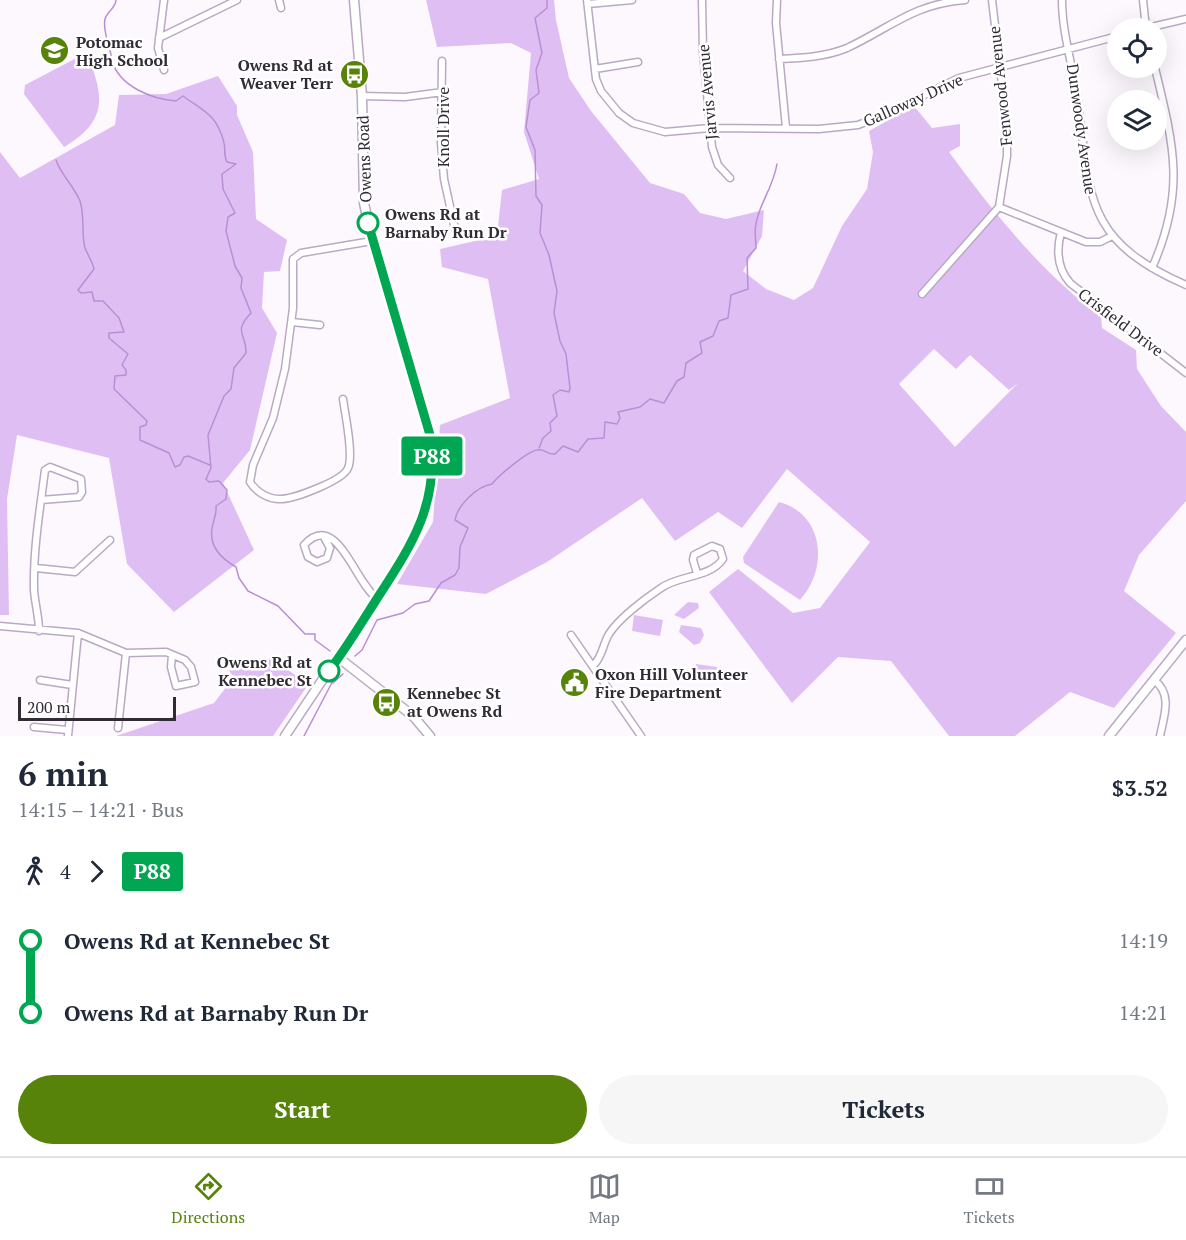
<!DOCTYPE html>
<meta charset="utf-8">
<style>
:root{--surface:#fff;--page:#f6f6f7;--text:#1f2937;--muted:#747a83;--line:#e0e1e3;--accent:#58830b}
body{margin:0;font-family:"PT Serif",serif;background:var(--page);color:var(--text);height:100vh;display:flex;flex-direction:column;font-size:22px;white-space:nowrap}
*{box-sizing:border-box;margin:0}
p{font-size:20px;color:var(--muted)}
.icon{flex:none;width:33px;height:33px;fill:none;stroke:currentColor;stroke-width:2;stroke-linecap:round;stroke-linejoin:round}
.map{position:relative;height:736px;overflow:hidden}
.details{display:flex;flex-direction:column;background:var(--surface);flex:1}
.details>*{flex:none}
.badge{padding:0 12px;border-radius:4px;font-size:21px;line-height:39px}
.controls{position:absolute;left:1107px;top:18px;display:grid;gap:12px}
.controls a{display:grid;place-items:center;width:60px;height:60px;border-radius:50%;background:var(--surface);box-shadow:0 6px 24px #0002;font-size:30px}
.scale{position:absolute;left:18px;bottom:15px;width:158px;box-sizing:border-box;padding-left:6px;border:3px solid #312b35;border-top:0;font-size:16px;line-height:21px;white-space:nowrap;color:#312b35;-webkit-text-stroke:4px #fff;paint-order:stroke}
.map>.badge{position:absolute;translate:-50% -50%;box-shadow:0 0 0 3px #fff}
.legs{display:flex;align-items:center;gap:9px;height:66px;padding:0 18px;font-size:20px}
.legs p{margin-inline-start:auto}
.summary{display:flex;align-items:center;justify-content:space-between;height:102px;padding:0 18px}
h1{font-size:33px;font-weight:800;line-height:45px}
.action{display:flex;gap:12px;margin-top:auto;padding:12px 18px}
.action a{flex:1;height:69px;border-radius:36px;background:var(--accent);color:#fff;font-size:24px;font-weight:800;line-height:69px;text-align:center}
.action a+a{background:var(--page);color:var(--text)}
ul{padding:0 18px;list-style:none}
li{display:flex;align-items:center;gap:21px;height:72px;font-size:22px}
li i{display:grid;place-items:center;width:9px;height:100%;margin:0 8px;background:currentColor}
li i::after{content:'';width:15px;height:15px;margin:-8px;border:4px solid;border-radius:50%;background:var(--surface)}
li p{margin-inline-start:auto}
li:first-child i{background:linear-gradient(#0000 50%,currentColor 0)}
li:last-child i{background:linear-gradient(currentColor 50%,#0000 0)}
.menu{display:flex;justify-content:space-around;align-items:center;height:84px;border-top:2px solid var(--line);background:var(--surface);font-size:16px;color:var(--muted)}
.menu a{display:grid;justify-items:center;gap:3px}
.menu .current{color:var(--accent)}
.map>svg:first-child{display:block}
</style>
<div class="map">
<svg width="1186" height="736" viewBox="0 0 1186 736">
<rect width="100%" height="100%" fill="#fcf8fe"/>
<path fill="#dfbff3" fill-rule="evenodd" d="M 426,0 L 554,0 L 556,20 L 569,78 L 591,111 L 650,183 L 684,194 L 700,213 L 726,219 L 764,210 L 762,236 L 743,271 L 766,289 L 794,300 L 813,288 L 842,226 L 867,189 L 873,152 L 869,131 L 914,106 L 932,128 L 960,124 L 960,146 L 949,152 C 994,213 1040,271 1101,317 L 1102,328 L 1136,350 L 1137,369 L 1161,406 L 1186,432 L 1186,501 L 1139,555 L 1124,591 L 1176,633 L 1114,708 L 1070,692 L 1015,736 L 949,736 L 891,661 L 838,657 L 792,703 L 709,592 L 738,569 L 793,613 L 820,608 L 870,542 L 787,469 L 742,528 L 718,512 L 675,541 L 642,498 L 547,562 L 486,594 L 397,584 L 433,522 L 440,425 L 510,398 L 488,279 L 442,267 L 440,249 L 497,236 L 502,190 L 539,179 L 524,132 L 531,53 L 511,43 L 437,47 ZM 934,349 L 956,369 L 970,355 L 1009,390 L 1018,383 L 955,447 L 899,384 Z
M 86,53 C 105,96 108,121 64,147 L 24,94 L 25,85 Z
M 218,76 L 237,106 L 237,115 L 253,152 L 256,219 L 287,240 L 280,271 L 264,272 L 262,308 L 277,333 L 250,450 L 223,483 L 254,550 L 174,612 L 127,564 L 109,458 L 17,435 L 7,499 L 9,615 L 0,615 L 0,152 L 20,178 L 115,125 L 119,95 L 166,94 Z
M 779,502 C 824,514 829,568 800,600 L 744,563 L 743,557 Z
M 688,602 L 698,603 L 699,608 L 684,619 L 674,615 Z
M 634,615 L 663,620 L 660,636 L 632,631 Z
M 681,625 L 701,628 L 704,635 L 700,643 L 694,645 L 679,632 Z
M 255,658 L 275,660 L 308,685 L 273,736 L 116,736 L 214,703 L 234,677 L 229,671 Z
M 696,664 L 717,667 L 715,681 L 694,677 Z"/>
<g fill="none" stroke-linecap="round" stroke-linejoin="round">
<path stroke="#ba8ed4" stroke-width="1.5" d="M 116,0 C 116,8 107,11 105,19 C 103,28 107,39 109,47 C 111,52 111,56 112,61 C 120,87 152,99 176,101 L 183,96 C 202,110 217,114 224,143 C 226,150 223,155 227,162 L 236,164 L 222,174 L 223,189 L 235,213 L 228,217 L 226,231 L 235,266 L 242,278 L 241,288 L 251,313 C 232,333 247,334 246,353 L 234,368 L 231,389 L 224,396 L 208,435 L 211,468 L 206,479 L 209,482 L 219,481 L 227,490 L 226,499 L 216,506 C 217,515 213,520 212,529 C 209,547 222,559 236,567 L 239,578 L 248,591 L 278,606 L 305,634 L 315,634 L 315,640 L 330,651
M 56,160 C 61,175 74,186 80,201 C 85,216 81,233 85,248 C 88,256 92,260 94,269 L 78,290 L 81,293 L 92,292 L 94,301 L 103,301 L 119,318 L 124,332 L 109,333 L 109,338 L 128,354 L 122,365 L 126,370 L 126,375 L 115,376 L 114,389 L 147,421 L 146,425 L 140,427 L 140,440 L 169,453 L 175,467 L 180,465 L 184,457 L 188,456 L 210,465
M 539,448 L 543,438 L 551,431 L 550,423 L 557,416 L 553,395 L 560,390 L 569,392 L 570,388 L 566,354 L 560,341 L 554,313 L 557,291 L 549,255 L 540,233 L 542,205 L 536,196 L 535,150 L 526,127 L 530,100 L 539,93 L 536,70 L 542,53 L 535,18 L 547,8 L 547,0
M 355,656 L 362,650 L 377,620 L 403,613 L 415,604 L 429,601 L 441,583 L 455,575 L 459,568 L 460,547 L 468,528 L 455,520 C 457,506 477,486 492,484 C 498,476 528,451 537,450 C 545,448 547,455 555,454 L 563,446 L 578,452 L 588,439 L 604,438 L 605,422 L 617,424 L 620,418 L 618,412 L 640,407 L 650,399 L 664,403 L 677,381 L 684,377 L 686,363 L 702,353 L 700,342 L 713,336 L 719,321 L 728,318 L 731,295 L 748,289 L 747,258 L 756,248 C 756,240 754,232 756,224 C 759,204 773,188 777,164
M 333,683 L 343,674
M 304,736 L 337,673"/>
<defs>
<path id="street" d="M 279,0 L 281,8
M 587,0 L 596,79 L 601,91 L 619,113 L 633,123 L 665,132 L 710,128 L 819,129 L 858,125 L 881,116 L 959,78 L 1118,36
M 702,0 L 703,51 L 712,147 L 718,165 L 730,178
M 777,0 L 776,23 L 786,128
M 992,0 L 1007,127 L 1007,156 L 999,207
M 1062,0 C 1062,31 1072,64 1077,95 C 1091,194 1081,239 1186,285
M 1143,0 L 1146,28
M 588,4 L 632,0
M 1147,28 L 1186,19
M 159,38 L 237,0
M 779,59 C 802,58 825,57 847,48 C 890,28 913,4 965,0
M 442,61 L 441,143 L 444,179 L 455,229
M 595,69 L 638,62
M 164,70 L 158,48 L 164,0
M 362,96 L 405,97 L 443,92
M 999,207 L 1086,242 L 1100,242 L 1112,236
M 1061,232 C 1056,251 1057,268 1070,283 L 1186,373
M 1152,268 C 1186,191 1174,146 1155,68
M 922,294 L 999,207
M 292,322 L 320,325
M 343,399 C 345,414 354,456 348,468 C 343,481 295,498 282,499 C 269,500 256,492 250,482 L 253,465 L 273,418 L 285,369 L 293,308 L 293,259 L 301,253 L 372,241
M 325,539 L 330,548 L 327,558 L 317,562 L 308,557 L 304,545 C 337,509 355,584 377,598
M 36,568 L 75,572 L 110,540
M 0,626 L 78,633 L 126,653 L 166,652 L 185,660 L 191,667 L 195,682 L 176,686 L 171,667 L 172,655
M 39,631 C 39,617 35,604 34,590 C 33,550 40,509 45,470 L 50,467 L 81,479 L 82,492 L 79,497 L 41,500
M 571,635 L 641,736
M 593,666 C 603,656 602,646 609,634 C 619,618 646,598 661,588 C 679,575 710,578 723,559 L 720,549 L 712,546 L 694,555 L 693,560 L 697,573
M 40,680 L 72,685
M 1154,680 C 1173,694 1164,716 1160,736
M 34,727 L 67,730
M 118,728 L 126,653
M 68,736 L 78,633"/>
<path id="secondary" d="M 339,658 L 413,716 L 430,736
M 285,736 L 403,559 C 425,519 437,480 430,434 L 372,241 L 364,203 L 362,96 L 354,0
M 1109,736 L 1186,640"/>
</defs>
<use href="#street" stroke="#b9a9c4" stroke-width="9"/>
<use href="#secondary" stroke="#b9a9c4" stroke-width="11"/>
<use href="#street" stroke="#fff" stroke-width="6"/>
<use href="#secondary" stroke="#fff" stroke-width="8"/>
</g>
<g fill="none" stroke-linecap="round" stroke-linejoin="round">
<defs>
<path id="line-1" d="M 329,671 C 347,647 362,622 378,597 C 413,543 440,502 430,435 L 368,223"/>
</defs>
<use href="#line-1" stroke="#fff" stroke-width="14"/>
<use href="#line-1" stroke="#00a651" stroke-width="9"/>
</g>
<defs>
<symbol id="school-disc" viewBox="-11 -11 22 22"><circle r="9.5" fill="#58830b" stroke="#fff"/><path d="M0-5L7-2L0 1L-7-2ZM-4 1L0 2.5L4 1V4Q0 6-4 4Z" fill="#fff"/></symbol>
<symbol id="bus-disc" viewBox="-11 -11 22 22"><circle r="9.5" fill="#58830b" stroke="#fff"/><path d="M-5-6H5V4H4V6H2V4H-2V6H-4V4H-5ZM-3.5-4V0h7V-4ZM-3.5 1.2v1.5H-2V1.2ZM2 1.2v1.5H3.5V1.2Z" fill="#fff"/></symbol>
<symbol id="civic-disc" viewBox="-11 -11 22 22"><circle r="9.5" fill="#58830b" stroke="#fff"/><path d="M-.6-6.5H3V-4.5H.6V-3L4-1V1h2V6H-6V1h2V-1L-.6-3ZM-1.2 2.5V6h2.4V2.5Z" fill="#fff"/></symbol>
</defs>
<g fill-rule="evenodd">
<use href="#school-disc" x="38" y="34" width="33" height="33"/>
<use href="#bus-disc" x="338" y="58" width="33" height="33"/>
<use href="#civic-disc" x="558" y="666" width="33" height="33"/>
<use href="#bus-disc" x="370" y="686" width="33" height="33"/>
</g>
<g fill="#fff" stroke="#00a651" stroke-width="3">
<circle cx="368" cy="223" r="10"/>
<circle cx="329" cy="671" r="10"/>
</g>
<g text-anchor="middle" stroke-width="5" stroke-linejoin="round" paint-order="stroke">
<g font-size="16" font-weight="bold" fill="#312b35" stroke="#fff" text-anchor="start">
<text x="76" y="48">Potomac<tspan x="76" dy="18">High School</tspan></text>
<text x="333" y="71" text-anchor="end">Owens Rd at<tspan x="333" dy="18">Weaver Terr</tspan></text>
<text x="595" y="680">Oxon Hill Volunteer<tspan x="595" dy="18">Fire Department</tspan></text>
<text x="407" y="699">Kennebec St<tspan x="407" dy="18">at Owens Rd</tspan></text>
</g>
<g font-size="16" fill="#312b35" stroke="#fff">
<text transform="translate(1000 86) rotate(-96)" y="6">Fenwood Avenue</text>
<text transform="translate(707 92) rotate(-95)" y="6">Jarvis Avenue</text>
<text transform="translate(913 100) rotate(-24)" y="6">Galloway Drive</text>
<text transform="translate(443 127) rotate(-90)" y="6">Knoll Drive</text>
<text transform="translate(1082 129) rotate(82)" y="6">Dunwoody Avenue</text>
<text transform="translate(364 159) rotate(-92)" y="6">Owens Road</text>
<text transform="translate(1121 322) rotate(37)" y="6">Crisfield Drive</text>
</g>
<g font-size="16" font-weight="bold" fill="#312b35" stroke="#fff" text-anchor="start">
<text x="385" y="220">Owens Rd at<tspan x="385" dy="18">Barnaby Run Dr</tspan></text>
<text x="312" y="668" text-anchor="end">Owens Rd at<tspan x="312" dy="18">Kennebec St</tspan></text>
</g>
</g>
</svg>
<div class="controls">
<a><svg class="icon" aria-label="locate" viewBox="0 0 24 24"><circle cx="12" cy="12" r="6"/><path d="M12 2v4M12 18v4M2 12h4M18 12h4"/></svg></a>
<a><svg class="icon" aria-label="layers" viewBox="0 0 24 24"><path d="M12 4l9 5-9 5-9-5zM3 14l9 5 9-5"/></svg></a>
</div>
<div class="scale">200 m</div>
<b class="badge" style="left:432px;top:456px;background:#00a651;color:#fff">P88</b>
</div>
<section class="details">
<div class="summary"><div><h1>6 min</h1><p>14:15 – 14:21 · Bus</p></div><b>$3.52</b></div>
<div class="legs"><svg class="icon" aria-label="walk" viewBox="0 0 24 24"><circle cx="13" cy="4" r="2"/><path d="M13 8l-2 6 4 7M11 14l-3 7M7 12l3-4h3l4 4"/></svg>4<svg class="icon" aria-label="forward" viewBox="0 0 24 24"><path d="M9 5l7 7-7 7"/></svg><b class="badge" style="background:#00a651;color:#fff">P88</b></div>
<ul>
<li><i style="color:#00a651"></i><b>Owens Rd at Kennebec St</b><p>14:19</p></li>
<li><i style="color:#00a651"></i><b>Owens Rd at Barnaby Run Dr</b><p>14:21</p></li>
</ul>
<div class="action"><a>Start</a><a>Tickets</a></div>
</section>
<nav class="menu">
<a class="current"><svg class="icon" aria-label="directions" viewBox="0 0 24 24"><path d="M12 3l9 9-9 9-9-9zM9 14v-3h6M13 9l2 2-2 2"/></svg>Directions</a>
<a><svg class="icon" aria-label="map" viewBox="0 0 24 24"><path d="M3 6l6-2 6 2 6-2v14l-6 2-6-2-6 2zM9 4v14M15 6v14"/></svg>Map</a>
<a><svg class="icon" aria-label="tickets" viewBox="0 0 24 24"><path d="M3 7h18v10H3zM15 7v10"/></svg>Tickets</a>
</nav>
